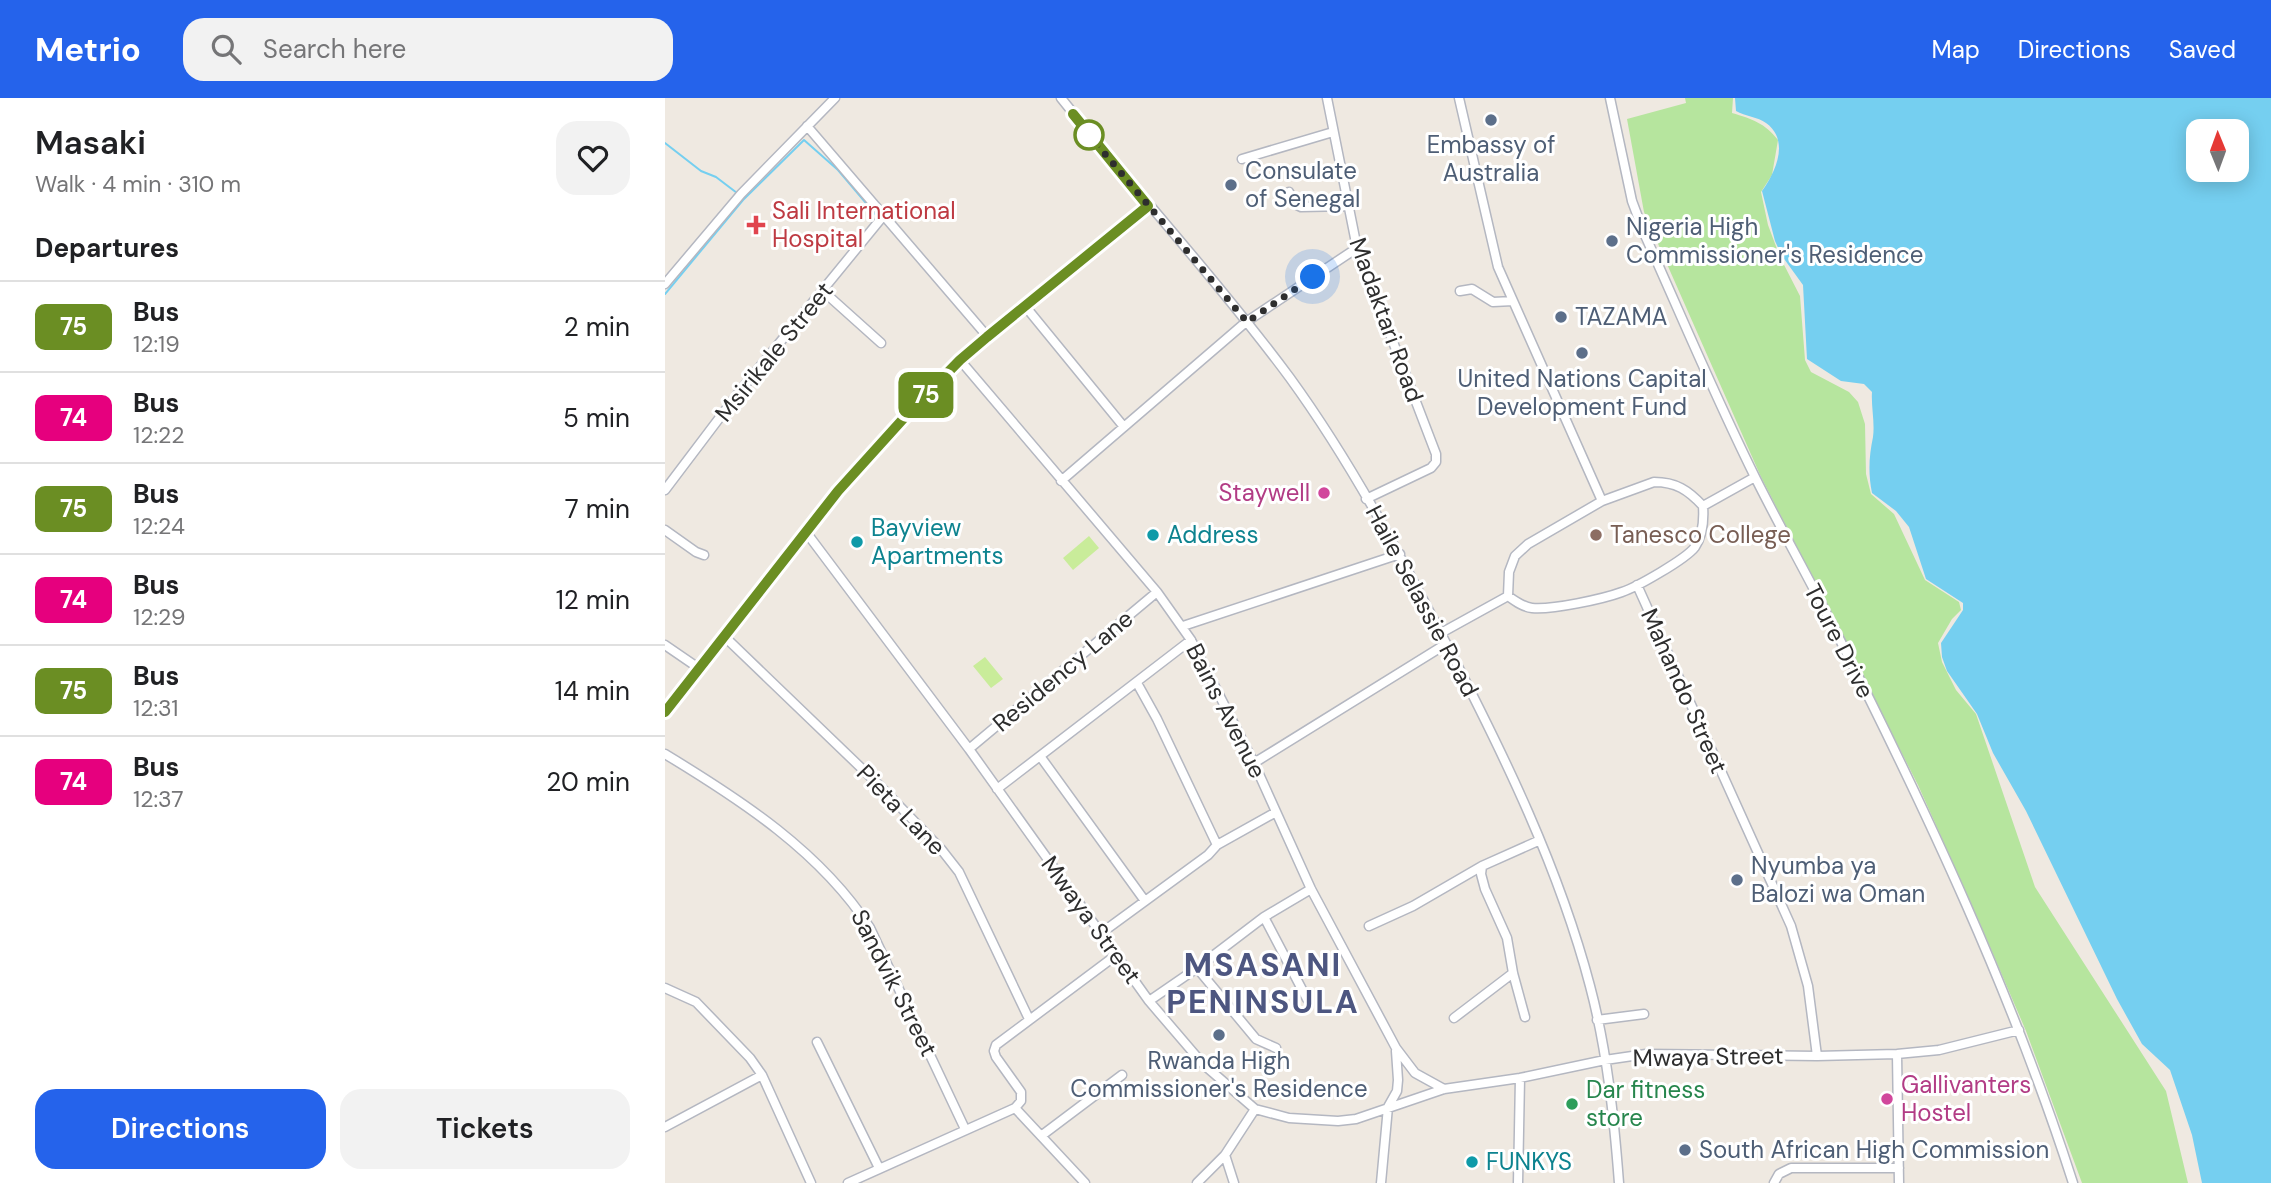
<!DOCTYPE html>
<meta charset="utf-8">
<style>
:root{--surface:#fff;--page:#f2f2f2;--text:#202124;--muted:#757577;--line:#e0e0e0;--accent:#2563eb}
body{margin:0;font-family:"DM Sans",sans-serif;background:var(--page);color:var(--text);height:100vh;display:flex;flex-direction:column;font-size:26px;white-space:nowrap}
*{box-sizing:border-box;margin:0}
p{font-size:23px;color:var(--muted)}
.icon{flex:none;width:38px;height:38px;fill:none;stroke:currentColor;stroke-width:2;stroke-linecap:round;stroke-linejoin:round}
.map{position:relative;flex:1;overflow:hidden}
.panel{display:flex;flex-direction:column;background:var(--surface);width:665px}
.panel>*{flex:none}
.badge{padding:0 14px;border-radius:10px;font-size:24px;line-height:46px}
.needle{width:46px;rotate:359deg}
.buttons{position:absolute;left:1521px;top:21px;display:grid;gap:14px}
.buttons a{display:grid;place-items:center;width:63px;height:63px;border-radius:14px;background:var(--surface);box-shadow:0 4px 18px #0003;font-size:35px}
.you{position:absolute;width:35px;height:35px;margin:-18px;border:5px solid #fff;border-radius:50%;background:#1a73e8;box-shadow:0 0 0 10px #1a73e833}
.map>.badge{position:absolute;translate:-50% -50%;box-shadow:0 0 0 4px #fff}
h2{padding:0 35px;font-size:26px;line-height:63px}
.round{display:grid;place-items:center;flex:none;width:74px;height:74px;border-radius:21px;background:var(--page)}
.overview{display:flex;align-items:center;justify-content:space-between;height:119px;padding:0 35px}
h1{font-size:33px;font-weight:600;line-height:52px}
.button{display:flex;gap:14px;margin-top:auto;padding:14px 35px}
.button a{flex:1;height:80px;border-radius:21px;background:var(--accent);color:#fff;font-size:28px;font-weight:600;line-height:80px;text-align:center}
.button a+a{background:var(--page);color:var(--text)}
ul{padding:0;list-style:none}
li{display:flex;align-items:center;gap:21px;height:91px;padding:0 35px;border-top:2px solid var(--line)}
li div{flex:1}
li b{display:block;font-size:26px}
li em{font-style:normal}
li .badge{min-width:77px;font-weight:700;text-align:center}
header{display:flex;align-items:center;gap:42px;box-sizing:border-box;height:98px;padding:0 35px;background:var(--accent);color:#fff}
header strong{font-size:33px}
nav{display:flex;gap:38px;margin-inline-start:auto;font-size:24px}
.search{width:490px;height:63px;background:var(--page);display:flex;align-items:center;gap:18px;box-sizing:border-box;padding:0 24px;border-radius:21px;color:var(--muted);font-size:26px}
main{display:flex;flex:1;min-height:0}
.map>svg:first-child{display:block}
</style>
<header>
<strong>Metrio</strong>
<div class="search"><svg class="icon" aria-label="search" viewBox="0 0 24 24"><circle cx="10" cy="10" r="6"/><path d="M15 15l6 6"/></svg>Search here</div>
<nav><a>Map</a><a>Directions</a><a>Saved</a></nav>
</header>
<main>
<section class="panel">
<div class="overview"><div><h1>Masaki</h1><p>Walk · 4 min · 310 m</p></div><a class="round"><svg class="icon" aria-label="heart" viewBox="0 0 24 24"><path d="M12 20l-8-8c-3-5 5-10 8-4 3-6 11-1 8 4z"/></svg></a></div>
<h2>Departures</h2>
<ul>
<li><span class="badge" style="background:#6b8e23;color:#fff">75</span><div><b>Bus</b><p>12:19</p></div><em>2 min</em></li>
<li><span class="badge" style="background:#e6007e;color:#fff">74</span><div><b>Bus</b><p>12:22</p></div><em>5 min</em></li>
<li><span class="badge" style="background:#6b8e23;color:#fff">75</span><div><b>Bus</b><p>12:24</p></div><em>7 min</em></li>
<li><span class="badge" style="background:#e6007e;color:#fff">74</span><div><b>Bus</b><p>12:29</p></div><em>12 min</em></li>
<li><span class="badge" style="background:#6b8e23;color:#fff">75</span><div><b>Bus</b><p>12:31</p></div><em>14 min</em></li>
<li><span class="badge" style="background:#e6007e;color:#fff">74</span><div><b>Bus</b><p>12:37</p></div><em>20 min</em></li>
</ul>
<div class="button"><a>Directions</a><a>Tickets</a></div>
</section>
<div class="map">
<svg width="1606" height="1085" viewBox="0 0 1606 1085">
<rect width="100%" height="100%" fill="#efe9e1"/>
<path fill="#b6e59e" d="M 1020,0 L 1068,0 L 1067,15 C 1087,21 1100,25 1113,42 L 1107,77 L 1096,94 L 1103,127 L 1115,159 L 1135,198 L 1140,262 L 1146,274 L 1184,294 L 1193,304 L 1200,326 L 1201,376 L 1206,396 L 1229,416 L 1260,482 L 1294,504 L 1296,512 L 1287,521 L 1273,545 L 1277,564 L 1291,592 L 1311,616 L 1370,789 L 1501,993 L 1523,1085 L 1417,1085 L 1361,933 L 1313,821 L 1253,687 L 1096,379 L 979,114 L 962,21 L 1021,5 Z"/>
<path fill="#c9ec9a" d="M 424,438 L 434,450 L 408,472 L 398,460 Z
M 320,559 L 338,581 L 326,590 L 308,568 Z"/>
<path fill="#75cff0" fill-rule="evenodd" d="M 1070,0 L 1606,0 L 1606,1085 L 1537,1085 L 1527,1037 L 1505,972 L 1477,946 L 1452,901 L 1361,713 L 1328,655 L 1312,616 L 1282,573 L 1277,559 L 1276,545 L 1298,512 L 1298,505 L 1261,481 L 1244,429 L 1231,413 L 1207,395 C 1203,375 1204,358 1208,339 C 1210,325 1206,308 1207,294 L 1199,286 L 1176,283 L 1142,261 L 1138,187 L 1117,158 L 1110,143 L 1097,93 C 1111,74 1125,42 1101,25 C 1093,19 1080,18 1071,13 ZM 1533,33 L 1572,33 L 1572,72 L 1533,72 Z"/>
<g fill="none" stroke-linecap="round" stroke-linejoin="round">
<path stroke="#75cff0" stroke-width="2" d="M 0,45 L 36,73 L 51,79 L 72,95
M 0,196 L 78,102 L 139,42 L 173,72 L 212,118"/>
<defs>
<path id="minor" d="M 396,0 C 471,94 553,183 625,280 C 686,364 735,457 783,549 C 839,657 894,770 925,888 C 942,952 949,1019 954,1085
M 662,0 L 692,150 L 771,356 L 771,364 L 766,370 L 701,401
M 794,0 L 833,169 L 937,403
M 945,0 L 967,103 L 979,135 C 1016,217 1051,301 1091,381 C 1117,433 1146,484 1172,536 C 1262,714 1347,895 1408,1085
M 142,28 L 322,238
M 577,61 L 668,34
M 624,94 L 630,106 L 636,109 L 684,108
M 0,186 L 76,96 L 170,0
M 158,193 L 216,245
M 795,193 L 807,191 L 828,204 L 848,203
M 360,208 L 459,329
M 295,262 L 492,494 L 526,542 L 589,665 L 646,791 L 731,950 L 750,975 L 779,991
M 396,383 L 581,224 L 692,150
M 989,384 C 1011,384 1023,392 1038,408 C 1039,422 1038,437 1030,449 C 1021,461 972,489 957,494 C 938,501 887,512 867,510 C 858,509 850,503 843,498 L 844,474 L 850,458 L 863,446 L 937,403 Z
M 0,392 L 71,298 L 219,117
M 1038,408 L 1090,379
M 0,432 L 31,454 L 39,457
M 141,434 L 304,651 L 484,903 L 538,966 L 590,1011 L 624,1020 L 673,1023 L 691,1021 L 779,991 L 855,980 L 940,962 L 981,956 L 1152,958 L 1232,956 L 1274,952 L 1354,932
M 972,487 L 1126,828 L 1143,888 L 1152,958
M 518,528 L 735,456
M 776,535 L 843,498
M 60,539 L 216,689 L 276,751 L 294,774 L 364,921
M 0,547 L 35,571
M 472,585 L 492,621 L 552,747
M 0,614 L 173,393 L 248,310 L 295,262 L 322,238 L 483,108
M 304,651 L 492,494
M 0,656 C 76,702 156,754 205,830 L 300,1031
M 375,658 L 480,803
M 589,665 L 781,546
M 332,691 L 526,542
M 817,768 L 816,776 L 820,791 L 842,840 L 848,875 L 860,919
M 599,819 L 642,901
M 704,828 L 748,808 L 817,768 L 873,743
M 435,836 L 543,757 L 552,747 L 611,714
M 532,870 L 591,941 L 611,950
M 0,890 L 31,904 L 85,960 L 97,977 L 146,1085
M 484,903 L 532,870 L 599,819 L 646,791
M 789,920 L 848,875
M 932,922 L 979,916
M 152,944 L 214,1070
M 1232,956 L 1234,1085
M 350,1010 L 420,1085
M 0,1029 L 97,977
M 376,1038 L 457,977
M 560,1057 L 569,1085
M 183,1085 L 350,1010 L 356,1003 L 356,994 L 331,959 L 329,953 L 331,947 L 450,858
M 532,1085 L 560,1057 L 590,1011
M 716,1085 L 723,1009 L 732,993 L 733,982 L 731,953
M 853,1085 L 855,980
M 1109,1085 L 1114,1076 L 1126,1070 L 1234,1070"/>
</defs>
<use href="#minor" stroke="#b4b7c1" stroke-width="11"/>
<use href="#minor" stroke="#fff" stroke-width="8"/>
</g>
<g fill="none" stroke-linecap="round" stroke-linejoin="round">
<defs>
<path id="line" d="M 0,614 L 173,393 L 248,310 L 295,262 L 322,239 L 483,108 L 408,16"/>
</defs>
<use href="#line" stroke="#fff" stroke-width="16"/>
<use href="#line" stroke="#6b8e23" stroke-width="10"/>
<path stroke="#2e2e2e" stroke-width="7" stroke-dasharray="0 12.6" d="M 424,37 L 582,224 L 648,179"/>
</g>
<g fill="#5c6f8a" stroke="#fff" stroke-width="2.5">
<circle cx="826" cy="22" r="7"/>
<circle cx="566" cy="87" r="7"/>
<circle cx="947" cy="143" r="7"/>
<circle cx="896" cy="219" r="7"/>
<circle cx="917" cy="255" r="7"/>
<circle cx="1072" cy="782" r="7"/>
<circle cx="554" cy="937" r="7"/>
<circle cx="1020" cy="1052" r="7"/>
</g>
<circle fill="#fff" stroke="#6b8e23" stroke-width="3.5" cx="424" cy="37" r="14"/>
<path fill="#e0444e" stroke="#fff" stroke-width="2.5" d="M87.5 116.5h7v7h7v7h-7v7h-7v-7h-7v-7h7z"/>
<g fill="#d1479c" stroke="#fff" stroke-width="2.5">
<circle cx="659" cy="395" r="7"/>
<circle cx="1222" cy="1001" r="7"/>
</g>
<g fill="#0f9aa8" stroke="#fff" stroke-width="2.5">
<circle cx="488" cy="437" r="7"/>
<circle cx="192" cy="444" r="7"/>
<circle cx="807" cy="1064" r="7"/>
</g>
<circle fill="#8d6e63" stroke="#fff" stroke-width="2.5" cx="931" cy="437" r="7"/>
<circle fill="#2e9e5b" stroke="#fff" stroke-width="2.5" cx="907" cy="1006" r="7"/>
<g text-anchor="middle" stroke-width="6" stroke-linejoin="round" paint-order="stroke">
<g font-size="24" fill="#4e5e75" stroke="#fff" text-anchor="start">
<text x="826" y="55" text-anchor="middle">Embassy of<tspan x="826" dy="28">Australia</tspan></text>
<text x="580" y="81">Consulate<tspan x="580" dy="28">of Senegal</tspan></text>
<text x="961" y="137">Nigeria High<tspan x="961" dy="28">Commissioner's Residence</tspan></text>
<text x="910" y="227">TAZAMA</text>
<text x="917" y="289" text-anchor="middle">United Nations Capital<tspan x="917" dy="28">Development Fund</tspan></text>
<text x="1086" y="776">Nyumba ya<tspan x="1086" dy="28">Balozi wa Oman</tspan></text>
<text x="554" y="971" text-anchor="middle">Rwanda High<tspan x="554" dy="28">Commissioner's Residence</tspan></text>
<text x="1034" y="1060">South African High Commission</text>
</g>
<g font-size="24" fill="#be3a42" stroke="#fff" text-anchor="start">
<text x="107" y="121">Sali International<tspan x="107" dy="28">Hospital</tspan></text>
</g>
<g font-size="24" fill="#2e2e2e" stroke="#fff">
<text transform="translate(721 222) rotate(70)" y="8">Madaktari Road</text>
<text transform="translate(109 254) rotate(-51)" y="8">Msirikale Street</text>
<text transform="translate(757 503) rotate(62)" y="8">Haile Selassie Road</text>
<text transform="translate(1174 543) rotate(63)" y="8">Toure Drive</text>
<text transform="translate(398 573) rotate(-40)" y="8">Residency Lane</text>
<text transform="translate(1019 593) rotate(66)" y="8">Mahando Street</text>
<text transform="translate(561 613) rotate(63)" y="8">Bains Avenue</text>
<text transform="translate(236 712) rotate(46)" y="8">Pieta Lane</text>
<text transform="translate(426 822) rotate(54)" y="8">Mwaya Street</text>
<text transform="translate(229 885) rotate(63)" y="8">Sandvik Street</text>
<text transform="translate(1043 959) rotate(-1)" y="8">Mwaya Street</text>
</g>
<g font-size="24" fill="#b23c85" stroke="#fff" text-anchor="end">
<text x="645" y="403">Staywell</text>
<text x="1236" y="995" text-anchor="start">Gallivanters<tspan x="1236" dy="28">Hostel</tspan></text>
</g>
<g font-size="24" fill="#0d838f" stroke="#fff" text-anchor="start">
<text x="206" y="438">Bayview<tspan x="206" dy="28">Apartments</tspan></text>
<text x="502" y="445">Address</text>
<text x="821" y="1072">FUNKYS</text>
</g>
<g font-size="24" fill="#785e54" stroke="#fff" text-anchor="start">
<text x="945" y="445">Tanesco College</text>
</g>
<g font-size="24" fill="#27864d" stroke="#fff" text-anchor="start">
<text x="921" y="1000">Dar fitness<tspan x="921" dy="28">store</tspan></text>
</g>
<g font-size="32" font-weight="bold" letter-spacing="2" fill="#4d5680" stroke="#fff">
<text x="598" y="878">MSASANI<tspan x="598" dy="37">PENINSULA</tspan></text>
</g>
</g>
</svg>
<div class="buttons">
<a><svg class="needle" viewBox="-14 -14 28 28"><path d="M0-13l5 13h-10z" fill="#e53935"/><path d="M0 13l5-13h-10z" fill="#757577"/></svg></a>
</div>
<div class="you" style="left:648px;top:179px"></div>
<b class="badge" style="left:261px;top:297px;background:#6b8e23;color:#fff">75</b>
</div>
</main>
